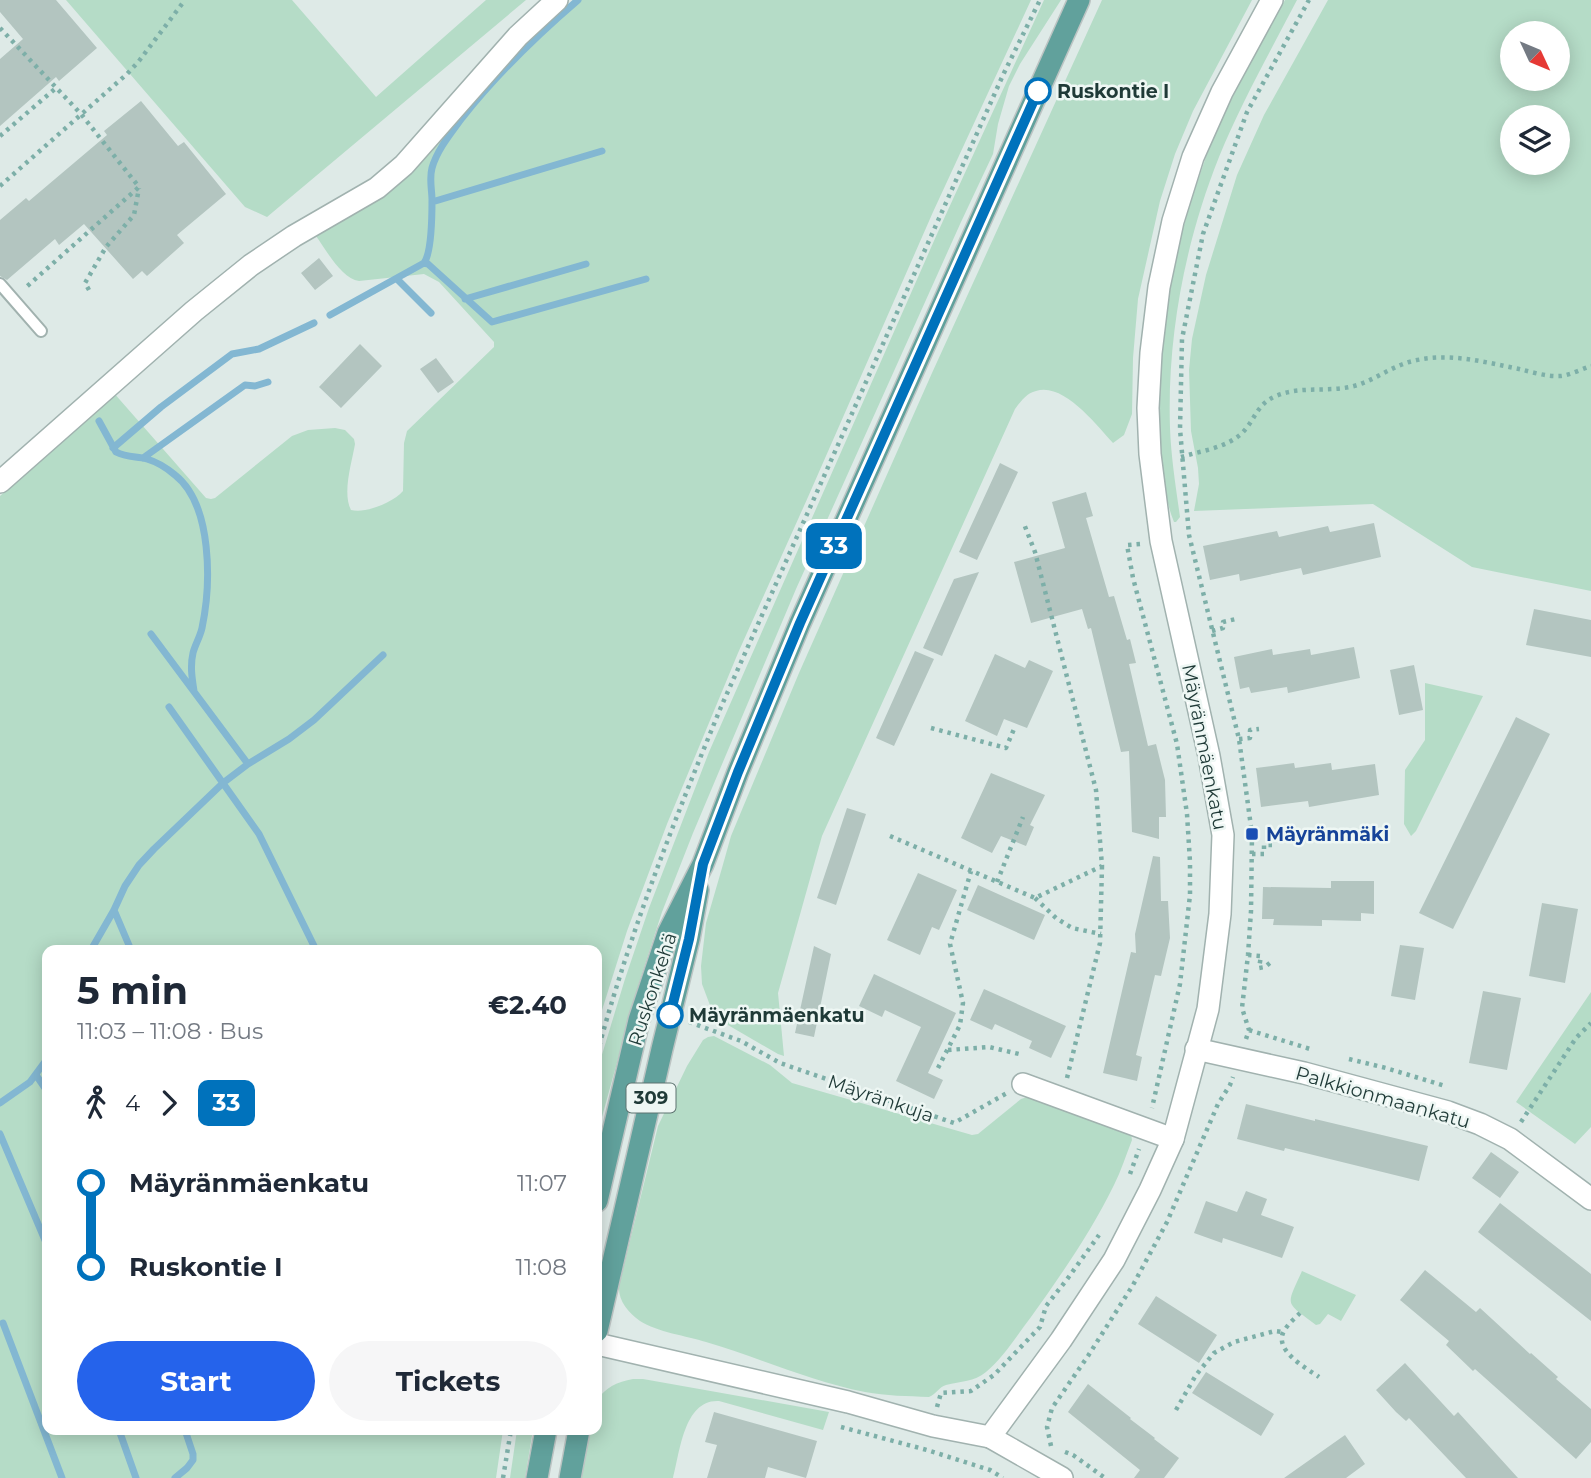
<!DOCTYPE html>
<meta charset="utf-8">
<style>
:root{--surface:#fff;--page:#f6f6f7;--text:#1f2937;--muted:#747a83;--accent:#2563eb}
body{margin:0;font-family:Montserrat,sans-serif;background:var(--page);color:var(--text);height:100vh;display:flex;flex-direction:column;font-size:26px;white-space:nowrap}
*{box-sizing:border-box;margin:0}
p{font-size:23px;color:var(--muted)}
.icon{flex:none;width:38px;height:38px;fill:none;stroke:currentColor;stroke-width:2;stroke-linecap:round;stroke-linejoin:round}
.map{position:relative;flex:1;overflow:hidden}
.drawer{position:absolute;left:42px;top:945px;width:560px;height:490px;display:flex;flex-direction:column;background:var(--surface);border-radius:14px;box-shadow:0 4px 18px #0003}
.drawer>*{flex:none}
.badge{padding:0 14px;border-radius:10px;font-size:24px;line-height:46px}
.needle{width:46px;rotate:134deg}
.buttons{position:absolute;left:1500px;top:21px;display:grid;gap:14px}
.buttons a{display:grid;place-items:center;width:70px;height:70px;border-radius:50%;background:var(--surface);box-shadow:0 4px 18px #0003;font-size:35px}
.map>.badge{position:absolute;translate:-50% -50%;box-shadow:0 0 0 4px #fff}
.legs{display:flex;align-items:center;gap:10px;height:77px;padding:0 35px;font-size:23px}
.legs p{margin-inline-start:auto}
.headline{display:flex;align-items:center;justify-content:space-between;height:119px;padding:0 35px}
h1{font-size:38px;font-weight:700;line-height:52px}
.primary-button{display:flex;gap:14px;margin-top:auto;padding:14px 35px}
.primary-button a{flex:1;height:80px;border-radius:42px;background:var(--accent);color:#fff;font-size:28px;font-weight:700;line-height:80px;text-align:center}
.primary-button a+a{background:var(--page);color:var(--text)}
ul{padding:0 35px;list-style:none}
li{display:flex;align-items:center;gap:24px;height:84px;font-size:26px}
li i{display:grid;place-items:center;width:10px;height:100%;margin:0 9px;background:currentColor}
li i::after{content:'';width:18px;height:18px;margin:-9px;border:5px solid;border-radius:50%;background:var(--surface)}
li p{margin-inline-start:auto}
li:first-child i{background:linear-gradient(#0000 50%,currentColor 0)}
li:last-child i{background:linear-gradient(currentColor 50%,#0000 0)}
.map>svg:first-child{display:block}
</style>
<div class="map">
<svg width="1591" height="1478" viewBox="0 0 1591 1478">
<rect width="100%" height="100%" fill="#deeae7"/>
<path fill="#b5dcc7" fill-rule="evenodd" d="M 66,0 L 292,0 L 376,97 L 486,0 L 526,0 L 267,217 L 245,207 Z
M 575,0 L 1031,0 L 933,212 L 808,497 L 738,653 L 667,824 L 627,931 L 597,1026 L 597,950 L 47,950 L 47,1430 L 503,1430 L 496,1478 L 0,1478 L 0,496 L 113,392 L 206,498 L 211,499 L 215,498 L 292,436 L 308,430 L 335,428 L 345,430 L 354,439 L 355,444 C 352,462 342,493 351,510 C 365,514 394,502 403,491 L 404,443 L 407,431 L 494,347 L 494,342 L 439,282 L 424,274 L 359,281 C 342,279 326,250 316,236 L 372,200 L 462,113 L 542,28 Z
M 1044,0 L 1061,0 L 1020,64 L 1009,86 L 998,124 L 993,154 L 961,222 L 796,589 L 693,833 L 662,912 L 639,983 L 597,1135 L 597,1071 L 625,979 L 649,908 L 709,752 L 937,234 Z
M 1102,0 L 1252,0 L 1193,111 L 1175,154 L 1160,201 L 1138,299 L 1133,358 L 1132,414 L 1124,435 L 1113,443 C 1097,426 1064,382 1036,391 C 1027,393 1021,401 1015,409 L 822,836 L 778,993 L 784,1056 L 778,1054 L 721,1021 L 711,1008 L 702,984 L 701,966 L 706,923 L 722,868 L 731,836 L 799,673 L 932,373 Z
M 1285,0 L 1297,0 C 1270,52 1241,103 1219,157 C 1185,242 1167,337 1170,428 C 1171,457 1176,488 1180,517 L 1176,522 L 1174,522 C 1161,491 1159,440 1160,407 C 1160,378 1161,350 1164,322 C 1171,265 1187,210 1206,157 C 1227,102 1257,51 1285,0 Z
M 1328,0 L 1591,0 L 1591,591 L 1472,567 L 1373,504 L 1194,511 L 1199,484 L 1198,468 L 1191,431 L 1189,370 L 1192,339 L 1206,275 L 1237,175 L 1264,115 ZM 1512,33 L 1558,33 L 1558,79 L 1512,79 ZM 1512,117 L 1558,117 L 1558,163 L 1512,163 Z
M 1425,683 L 1483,696 L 1416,831 L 1411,836 L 1404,824 L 1405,770 L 1425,740 Z
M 1591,992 L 1591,1127 L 1575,1144 L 1516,1102 Z
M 714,1036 L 770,1065 L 792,1083 L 972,1135 L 978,1134 L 1021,1099 L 1027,1097 L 1131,1134 L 1132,1140 C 1126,1155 1121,1171 1114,1185 C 1091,1232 1061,1275 1031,1317 C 1017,1335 1004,1357 986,1372 C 974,1382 961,1381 946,1385 C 939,1387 936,1394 929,1397 C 908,1396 886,1396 865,1392 C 810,1381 760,1358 706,1342 C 687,1336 657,1332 640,1321 C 628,1312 618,1301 619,1286 L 658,1126 L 687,1066 L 703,1040 L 708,1037 Z
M 1302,1271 L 1356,1295 L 1341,1321 L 1328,1314 L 1320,1324 L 1316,1325 C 1284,1301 1286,1307 1302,1271 Z
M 633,1379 L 643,1379 L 829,1412 L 823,1430 L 719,1401 C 684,1399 680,1452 673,1478 L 581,1478 L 590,1430 L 597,1430 L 597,1400 C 606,1387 617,1382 633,1379 Z
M 517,1430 L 533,1430 L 525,1478 L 510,1478 Z"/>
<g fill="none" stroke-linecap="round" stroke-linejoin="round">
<path stroke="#83b7d2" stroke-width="7" d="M 432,202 L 602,151
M 424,263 C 432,252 432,215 432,200 C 432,190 429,179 432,168 C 437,150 451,133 462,118 C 496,75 536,36 578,0
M 397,279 L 431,313
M 465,299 L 586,264
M 330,315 L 424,263 L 428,264 L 492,322 L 646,279
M 99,421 L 116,452 C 127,458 137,456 147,459 C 157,462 168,469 175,475 C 213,505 211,585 202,628 C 200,637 195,645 193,653 C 190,666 192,678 194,691
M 113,448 L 161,407 L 228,357 L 232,354 L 259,349 L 314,323
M 143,458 L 245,385 L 255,386 L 268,382
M 151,634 L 248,764
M 169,707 L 259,834 L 316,950
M 114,910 L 131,950
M 91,950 L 114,910 L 125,886 L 139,865 L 154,849 L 223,783 L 248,764 L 289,739 L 314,720 L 383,655
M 36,1075 L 47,1091
M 0,1103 L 30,1082 L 47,1059
M 0,1134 L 47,1245
M 3,1323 L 62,1478
M 119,1430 L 136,1478
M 175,1478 L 187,1468 L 193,1460 L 193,1454 L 185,1430"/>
</g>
<path fill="#b3c5c0" d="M 0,0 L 56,0 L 97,48 L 59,81 L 56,77 L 0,126 L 0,59 L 23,39 L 0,12 Z
M 141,101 L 178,146 L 184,142 L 226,194 L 177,235 L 184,243 L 147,276 L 142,271 L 133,279 L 84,224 L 59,245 L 55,239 L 7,280 L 0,276 L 0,220 L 26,198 L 29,201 L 107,135 L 104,131 Z
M 319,258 L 333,276 L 315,290 L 301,273 Z
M 360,344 L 382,366 L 341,408 L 319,387 Z
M 436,358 L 454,382 L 438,393 L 420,369 Z
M 1000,463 L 1018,472 L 977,560 L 959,552 Z
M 1086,492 L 1093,516 L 1086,518 L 1109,597 L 1114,596 L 1127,640 L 1130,639 L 1136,663 L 1129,664 L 1148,746 L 1156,744 L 1165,780 L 1166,817 L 1159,817 L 1159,839 L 1132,832 L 1129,751 L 1121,752 L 1091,628 L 1088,629 L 1082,609 L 1031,623 L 1014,562 L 1065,548 L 1052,502 Z
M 1374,523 L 1381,557 L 1303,575 L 1301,568 L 1240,581 L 1239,574 L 1210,580 L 1203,546 L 1277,531 L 1279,537 L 1328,526 L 1330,532 Z
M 979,572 L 942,656 L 923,648 L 954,579 Z
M 1534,609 L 1591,620 L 1591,657 L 1526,645 Z
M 1354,647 L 1360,678 L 1288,693 L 1287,687 L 1251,693 L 1249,687 L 1240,689 L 1234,657 L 1272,649 L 1273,655 L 1310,649 L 1311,655 Z
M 915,651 L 934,659 L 894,746 L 876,738 Z
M 995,654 L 1025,668 L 1029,660 L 1053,671 L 1027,728 L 1004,719 L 997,736 L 965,721 Z
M 1414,665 L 1423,710 L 1399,715 L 1390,670 Z
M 1516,717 L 1550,734 L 1453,929 L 1419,913 Z
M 1294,763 L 1295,768 L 1331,763 L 1332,770 L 1375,764 L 1379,795 L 1309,807 L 1308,801 L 1261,807 L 1256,768 Z
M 991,773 L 1045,795 L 1030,825 L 1034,827 L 1026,846 L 1001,836 L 992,853 L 961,838 Z
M 847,808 L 866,814 L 836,905 L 817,898 Z
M 1153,856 L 1160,857 L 1161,901 L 1168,901 L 1170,938 L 1161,976 L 1155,975 L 1136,1055 L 1142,1057 L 1137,1081 L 1103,1073 L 1131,952 L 1136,953 L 1135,934 Z
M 918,873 L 957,890 L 939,930 L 932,927 L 920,955 L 887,940 Z
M 1331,881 L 1374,881 L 1374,914 L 1361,913 L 1361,921 L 1322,920 L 1322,926 L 1273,925 L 1274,919 L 1262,919 L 1263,887 L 1331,888 Z
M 978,885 L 1045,915 L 1034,940 L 967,910 Z
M 1542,903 L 1578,909 L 1565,983 L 1529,976 Z
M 1400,945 L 1424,948 L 1415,1000 L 1391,996 Z
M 814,946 L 831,954 L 814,1037 L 795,1033 Z
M 874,974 L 956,1013 L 928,1073 L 943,1080 L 934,1099 L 896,1081 L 921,1027 L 885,1010 L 882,1017 L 859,1006 Z
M 984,989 L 1066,1026 L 1051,1058 L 1029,1048 L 1032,1041 L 995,1024 L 992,1030 L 970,1020 Z
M 1483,991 L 1521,998 L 1507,1070 L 1469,1063 Z
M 1246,1104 L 1315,1121 L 1315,1119 L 1428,1146 L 1419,1181 L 1285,1148 L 1284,1151 L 1237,1139 Z
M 1491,1152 L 1519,1172 L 1500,1198 L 1472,1178 Z
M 1246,1191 L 1267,1199 L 1261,1215 L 1294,1227 L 1282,1258 L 1223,1238 L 1222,1243 L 1194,1233 L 1206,1201 L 1237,1212 Z
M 1500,1203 L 1591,1274 L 1591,1321 L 1478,1232 Z
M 1425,1270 L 1476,1312 L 1480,1308 L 1530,1354 L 1531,1353 L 1558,1377 L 1556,1379 L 1591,1409 L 1591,1442 L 1576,1459 L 1475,1369 L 1473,1371 L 1446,1345 L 1449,1341 L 1400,1300 Z
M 1156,1296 L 1217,1335 L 1199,1363 L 1138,1324 Z
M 1405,1363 L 1454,1416 L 1458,1412 L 1518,1478 L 1466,1478 L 1409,1418 L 1406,1421 L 1396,1412 L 1376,1390 Z
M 1206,1372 L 1274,1414 L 1261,1436 L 1192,1393 Z
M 1088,1384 L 1131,1418 L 1130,1419 L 1155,1438 L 1154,1439 L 1179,1458 L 1164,1478 L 1134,1478 L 1140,1470 L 1068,1412 Z
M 714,1412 L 817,1441 L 806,1478 L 768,1467 L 765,1478 L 707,1478 L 717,1445 L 705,1442 Z
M 1345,1435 L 1365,1464 L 1346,1478 L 1284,1478 Z"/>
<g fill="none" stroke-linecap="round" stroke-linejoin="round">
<defs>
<path id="service" d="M 0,284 L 41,331"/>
<path id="minor" d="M 0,482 L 194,311 L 251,265 L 294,236 L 377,188 L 404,165 L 518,36 L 557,0
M 1196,1049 L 1304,1073 L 1448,1112 L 1480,1124 L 1510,1139 L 1591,1199
M 1023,1084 L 1173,1139
M 990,1437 L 1062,1478"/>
<path id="tertiary" d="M 597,1344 L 848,1402 L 933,1426 L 990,1437 L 1061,1340 L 1114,1260 L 1150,1190 L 1173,1139 L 1208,1009 L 1220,914 L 1223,835 L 1209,756 L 1161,541 L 1150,454 L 1148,408 L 1151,353 L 1159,287 L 1173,221 L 1193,157 L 1222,92 L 1272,0"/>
<path id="primary" d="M 597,1201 L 639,1020 L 668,933 L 703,864 L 738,772 L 800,623 L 1079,0
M 597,1331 L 662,1049 L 689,939 L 698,890
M 537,1478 L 546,1430
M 570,1478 L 579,1430"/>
</defs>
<use href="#service" stroke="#a1b2af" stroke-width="14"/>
<use href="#minor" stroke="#a1b2af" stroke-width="24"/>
<use href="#tertiary" stroke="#a1b2af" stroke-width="24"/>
<use href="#primary" stroke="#bcc4c3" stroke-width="24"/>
<path stroke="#7dafa8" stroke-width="4.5" stroke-dasharray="3.5 5" stroke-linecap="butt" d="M 0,28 L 81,114 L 139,187 L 24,289
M 0,136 L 56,88
M 0,186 L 127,74 L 139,61 L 185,0
M 89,290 L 85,283 L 106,247 L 134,215 L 139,188
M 1181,457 C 1201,451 1225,448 1241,434 C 1255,421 1256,404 1276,396 C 1299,386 1325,392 1350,387 C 1373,382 1391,366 1413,361 C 1449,352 1484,362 1519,369 C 1532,372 1547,377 1561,376 C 1570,375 1582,369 1591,366
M 1140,544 L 1127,545 L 1133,578 L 1177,744 L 1187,814 L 1190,862 L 1190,895 L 1180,984 L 1152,1108
M 1212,631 L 1223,628 L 1223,622 L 1236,619
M 931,728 L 1006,748 L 1014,729
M 1239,739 L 1250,738 L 1250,730 L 1259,729
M 890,836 L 1035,898 L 1102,866 L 1096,790 L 1035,552 L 1024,524
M 1252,854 L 1264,854 L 1264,845 L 1273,845
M 997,882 L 1023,817
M 1035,898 L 1056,918 L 1072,928 L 1101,934
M 1248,955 L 1261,956 L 1259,968 L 1265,967 L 1271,962
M 689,1022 L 741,1041 L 780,1063 L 954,1123 L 1007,1093
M 1249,1030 L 1310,1049
M 1246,1039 L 1249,1030 L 1242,1008 L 1248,955 L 1251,911 L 1252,834 L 1239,739 L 1189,535 L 1180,429 L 1182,339 L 1203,234 L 1247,112 L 1309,0
M 948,1050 L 989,1047 L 1019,1054
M 597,1054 C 629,935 674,821 721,707 L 1003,75 L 1040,0
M 1349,1059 L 1386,1068 L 1445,1086
M 938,1068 L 960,1025 L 963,1003 L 950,944 L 971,871
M 1067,1078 L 1100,943 L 1102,866
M 1521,1122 L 1576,1038 L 1591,1023
M 1130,1174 L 1139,1149
M 1300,1313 C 1295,1318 1288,1324 1284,1331 C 1273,1350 1306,1368 1319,1377
M 937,1407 L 941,1393 L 971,1391 L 994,1375 L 1040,1327 L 1046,1306 L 1068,1278 L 1099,1235
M 1176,1410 L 1196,1375 L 1214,1353 L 1234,1342 L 1275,1331 L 1283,1332
M 841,1427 L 927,1450 L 990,1470 L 1003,1478
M 1051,1446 L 1047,1427 L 1052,1408 L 1088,1356 L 1133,1285 L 1167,1222 L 1218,1104 L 1230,1085 L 1233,1077
M 1065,1452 L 1073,1455 L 1105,1478
M 503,1478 L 511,1430"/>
<use href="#service" stroke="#fff" stroke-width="10"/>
<use href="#minor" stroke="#fff" stroke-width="21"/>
<use href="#tertiary" stroke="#fff" stroke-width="21"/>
<use href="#primary" stroke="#61a19c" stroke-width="21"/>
</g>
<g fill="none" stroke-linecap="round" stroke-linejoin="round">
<defs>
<path id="line-1" d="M 670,1015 L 689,939 L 703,864 L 738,772 L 800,623 L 1038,91"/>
</defs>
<use href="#line-1" stroke="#fff" stroke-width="16"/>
<use href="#line-1" stroke="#0072bc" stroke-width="10"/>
</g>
<g fill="#fff" stroke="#0072bc" stroke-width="3.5">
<circle cx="1038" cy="91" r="12"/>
<circle cx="670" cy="1015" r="12"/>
</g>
<rect fill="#1a4fb4" stroke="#eef7f4" stroke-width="2.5" x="1245" y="827" width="14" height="14" rx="3.5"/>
<g text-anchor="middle" stroke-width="5" stroke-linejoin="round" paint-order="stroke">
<rect fill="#eef7f4" stroke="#5d7370" stroke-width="2" x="626.5" y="1083.5" width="49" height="29" rx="5"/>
<g font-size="18" font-weight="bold" fill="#1f3a37">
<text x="651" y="1104">309</text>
</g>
<g font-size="19" font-weight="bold" fill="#1f3a37" stroke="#eef7f4" text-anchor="start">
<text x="1057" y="98">Ruskontie I</text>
<text x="689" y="1022">Mäyränmäenkatu</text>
</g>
<g font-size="19" fill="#1f3a37" stroke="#eef7f4">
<text transform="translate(1205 747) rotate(79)" y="7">Mäyränmäenkatu</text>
<text transform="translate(652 989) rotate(-72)" y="7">Ruskonkehä</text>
<text transform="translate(1383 1097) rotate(16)" y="7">Palkkionmaankatu</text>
<text transform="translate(881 1098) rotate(19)" y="7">Mäyränkuja</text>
</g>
<g font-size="19" font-weight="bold" fill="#164399" stroke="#eef7f4" text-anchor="start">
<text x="1266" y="841">Mäyränmäki</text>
</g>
</g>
</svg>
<div class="buttons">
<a><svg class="needle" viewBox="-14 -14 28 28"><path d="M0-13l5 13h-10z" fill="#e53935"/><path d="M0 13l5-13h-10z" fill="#747a83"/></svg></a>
<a><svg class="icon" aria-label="layers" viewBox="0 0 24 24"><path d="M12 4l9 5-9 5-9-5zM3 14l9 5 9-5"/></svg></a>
</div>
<b class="badge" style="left:834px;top:546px;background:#0072bc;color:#fff">33</b>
<section class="drawer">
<div class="headline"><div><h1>5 min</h1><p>11:03 – 11:08 · Bus</p></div><b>€2.40</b></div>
<div class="legs"><svg class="icon" aria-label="walk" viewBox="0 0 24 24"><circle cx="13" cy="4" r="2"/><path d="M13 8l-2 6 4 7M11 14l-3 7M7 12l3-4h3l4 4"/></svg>4<svg class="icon" aria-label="forward" viewBox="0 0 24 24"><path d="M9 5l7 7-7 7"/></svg><b class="badge" style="background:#0072bc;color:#fff">33</b></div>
<ul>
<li><i style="color:#0072bc"></i><b>Mäyränmäenkatu</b><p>11:07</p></li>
<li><i style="color:#0072bc"></i><b>Ruskontie I</b><p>11:08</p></li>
</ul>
<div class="primary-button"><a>Start</a><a>Tickets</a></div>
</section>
</div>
